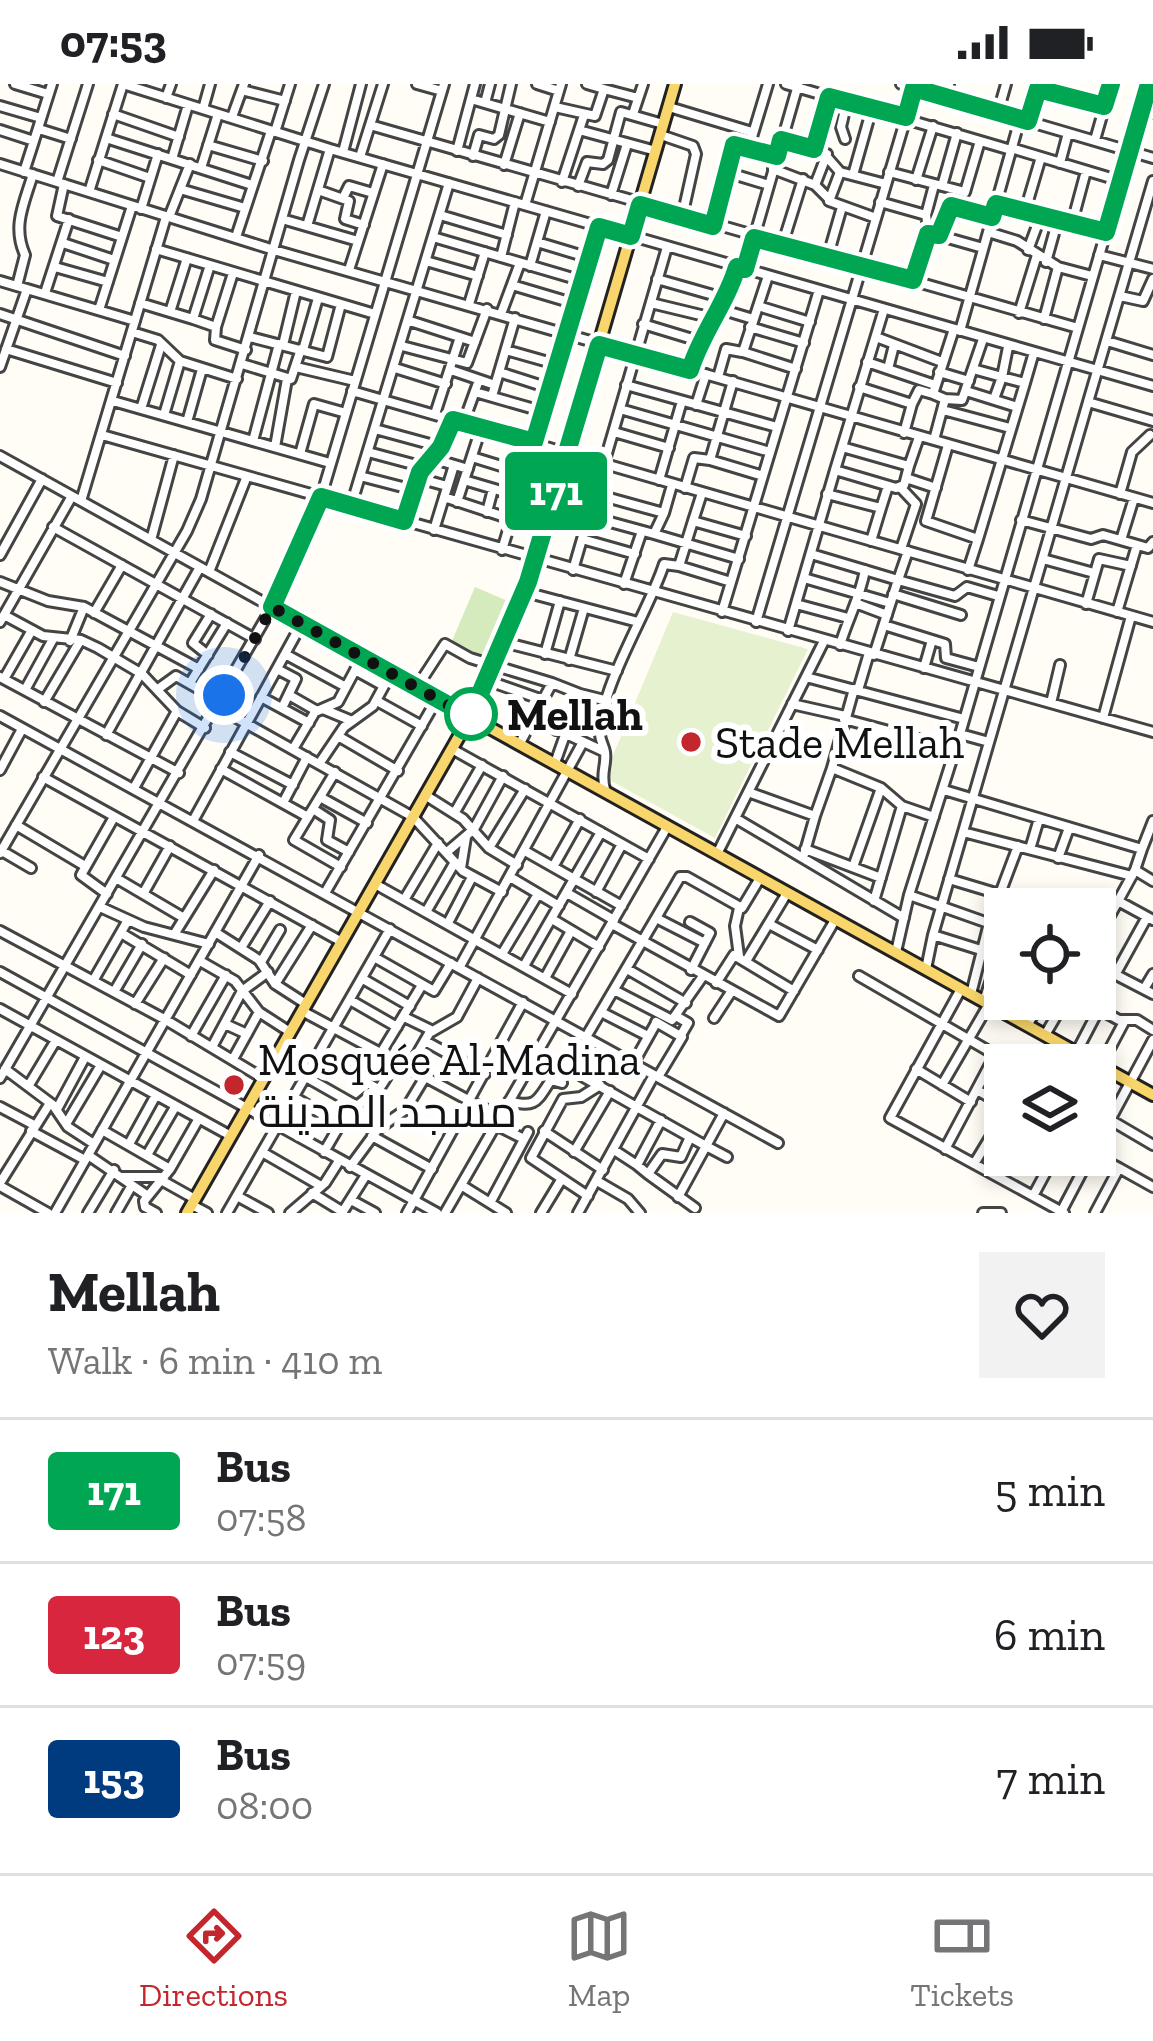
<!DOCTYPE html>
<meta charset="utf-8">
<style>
:root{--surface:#fff;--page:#f2f2f2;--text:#202124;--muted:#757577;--line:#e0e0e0;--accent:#c4262e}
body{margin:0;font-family:"Zilla Slab",Cairo,serif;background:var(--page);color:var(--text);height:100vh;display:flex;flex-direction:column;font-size:45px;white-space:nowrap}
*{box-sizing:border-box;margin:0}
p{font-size:39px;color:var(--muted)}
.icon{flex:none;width:66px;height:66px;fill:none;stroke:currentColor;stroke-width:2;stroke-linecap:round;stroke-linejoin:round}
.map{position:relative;height:1129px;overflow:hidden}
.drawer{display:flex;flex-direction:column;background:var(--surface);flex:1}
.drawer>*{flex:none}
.badge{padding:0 24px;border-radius:9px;font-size:42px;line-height:78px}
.buttons{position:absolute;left:984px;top:804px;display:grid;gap:24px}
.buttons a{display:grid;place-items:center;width:132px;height:132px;border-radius:0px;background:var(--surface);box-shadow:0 6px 18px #0003;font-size:60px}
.you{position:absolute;width:60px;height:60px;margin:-30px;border:9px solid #fff;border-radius:50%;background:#1a73e8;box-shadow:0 0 0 18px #1a73e833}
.map>.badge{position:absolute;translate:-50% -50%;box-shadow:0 0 0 6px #fff}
.round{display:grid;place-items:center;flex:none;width:126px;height:126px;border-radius:0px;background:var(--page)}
.summary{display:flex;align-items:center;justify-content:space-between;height:204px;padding:0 48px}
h1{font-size:57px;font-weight:700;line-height:90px}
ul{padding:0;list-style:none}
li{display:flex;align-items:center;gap:36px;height:144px;padding:0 48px;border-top:3px solid var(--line)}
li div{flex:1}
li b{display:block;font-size:45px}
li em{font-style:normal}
li .badge{min-width:132px;font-weight:700;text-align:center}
.status{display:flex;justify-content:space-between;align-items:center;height:84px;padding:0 60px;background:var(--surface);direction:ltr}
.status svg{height:33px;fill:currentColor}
.tab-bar{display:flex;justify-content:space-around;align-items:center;height:168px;border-top:3px solid var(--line);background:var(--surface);font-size:33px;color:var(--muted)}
.tab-bar a{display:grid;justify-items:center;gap:6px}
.tab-bar .current{color:var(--accent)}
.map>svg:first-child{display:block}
</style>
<div class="status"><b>07:53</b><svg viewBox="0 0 49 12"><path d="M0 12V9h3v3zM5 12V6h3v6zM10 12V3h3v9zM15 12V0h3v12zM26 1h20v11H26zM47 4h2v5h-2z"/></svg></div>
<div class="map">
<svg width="1153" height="1129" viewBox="0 0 1153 1129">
<rect width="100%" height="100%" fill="#fffdf5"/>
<path fill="#d5ebbd" d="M 475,503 L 510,518 L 486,575 L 452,557 Z"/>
<path fill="#e6f2cf" d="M 673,528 L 808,565 L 715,754 L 604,693 Z"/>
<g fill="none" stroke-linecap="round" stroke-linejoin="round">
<defs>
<path id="minor" d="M 15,0 L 48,10
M 123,0 L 330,65 L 1153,302
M 417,0 L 442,7
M 537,0 L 559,7
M 768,0 L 749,63 L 777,72
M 786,0 L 1011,66
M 901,0 L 1153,74
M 604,5 L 638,14
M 1038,5 L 1104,22
M 242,6 L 285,17
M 945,13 L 949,0
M 166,14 L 171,0
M 471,15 L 550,38
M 485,19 L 490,0
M 0,22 L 41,34
M 555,23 L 595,32 L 604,5 L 587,0
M 669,23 L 752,48
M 203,25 L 210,0
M 1141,25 L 1153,29
M 998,28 L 1006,0
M 113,30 L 179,53
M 633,30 L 643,0
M 232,33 L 244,0
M 1028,37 L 1040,0
M 370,41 L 1078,244
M 39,45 L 71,55
M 0,46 L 34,57 L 52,0
M 579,46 L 656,67
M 275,48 L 290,0
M 661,51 L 693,62 L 696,70 L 682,133
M 106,54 L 252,101
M 845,55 L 841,43 L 847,17
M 781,56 L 827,70 L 815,101
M 1095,56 L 1111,0
M 208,61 L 263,77
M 1011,64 L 1121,97
M 815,65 L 829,13
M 457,67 L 475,0
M 343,68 L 361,0
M 473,72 L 479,51 L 494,55 L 499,51 L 511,0
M 826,72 L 840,88 L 886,100
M 360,73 L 383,0
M 172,75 L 188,21
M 98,76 L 150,94
M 1060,79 L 1068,49
M 0,80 L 274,166 L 1153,419
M 504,81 L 520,29
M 201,84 L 218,30
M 773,85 L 815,101 L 829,115
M 24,88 L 34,57
M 726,88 L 769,101
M 840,88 L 829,117 L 876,134
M 889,88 L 965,108 L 980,57
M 853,91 L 872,24
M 916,96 L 933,42
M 1153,97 L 1088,318 L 1153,337
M 57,98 L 88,0
M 562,98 L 584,31
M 64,100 L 57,132 L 122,153
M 578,102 L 587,78 L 603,80 L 608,76 L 621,28 L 663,40
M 942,102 L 957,49
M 180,105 L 245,124
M 318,106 L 349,117 L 345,135 L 364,141
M 89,108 L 123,0
M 611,111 L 627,60
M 343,114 L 349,102 L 373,109
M 880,118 L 926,131 L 929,150
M 996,120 L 1106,148
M 525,121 L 561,0
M 141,125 L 158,70
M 1025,127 L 1041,73
M 440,131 L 507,151
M 926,131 L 934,101
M 169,133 L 190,80
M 282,135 L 358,157
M 1072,139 L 1086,87
M 307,142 L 330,65
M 713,142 L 734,61 L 749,63
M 988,148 L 1017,157 L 1058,183 L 1092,192
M 939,151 L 951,122 L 992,133
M 236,153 L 271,47
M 433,153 L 583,197
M 537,158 L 590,174
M 63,159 L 114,176
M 782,162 L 803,95
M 156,165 L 375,230
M 1028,166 L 1041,131
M 1099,171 L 1153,185
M 501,173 L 515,118
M 827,175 L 842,123
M 426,177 L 478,192
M 1046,178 L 1058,135
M 210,181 L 193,235 L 216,243 L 215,256 L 246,266
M 530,182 L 546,127
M 55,183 L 108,198
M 745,185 L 798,1
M 349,186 L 383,80
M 768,192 L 743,268 L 796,285
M 657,195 L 727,215
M 0,197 L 135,237
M 913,197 L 930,149 L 983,164
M 512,201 L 576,220
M 17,202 L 25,171 C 12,142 24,120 33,90
M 45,209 L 69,135
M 1120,212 L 1143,217 L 1153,195
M 140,219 L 193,235
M 651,219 L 713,234
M 469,220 L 485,168
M 758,222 L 810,238
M 720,225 L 753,235
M 99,226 L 132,122
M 170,228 L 187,174
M 1019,229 L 1037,171
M 0,230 L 125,272
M 501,230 L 520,179
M 1044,235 L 1058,183
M 410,237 L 475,258
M 643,240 L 699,257 L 690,286
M 216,243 L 233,189
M 750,243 L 804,259
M 960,247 L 1020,35
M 132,248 L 158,256 L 180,277 L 237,295
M 250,253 L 327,273 L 341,220
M 876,253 L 942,278
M 699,257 L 727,215 L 737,183
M 1107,257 L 1153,271
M 283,261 L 296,207
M 402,262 L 467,279 L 487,225
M 6,265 L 117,299
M 303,266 L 318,214
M 506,266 L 559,281
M 867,278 L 935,301
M 242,280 L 291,295 L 301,265
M 0,283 L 27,205
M 296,283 L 355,297
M 395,284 L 446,300
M 888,285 L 894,261
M 973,285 L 1002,293 L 1008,263
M 451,286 L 495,301
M 499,288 L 552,305
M 939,288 L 969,297
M 718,293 L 726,265 L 742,268
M 733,297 L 710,376 L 763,392
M 626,301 L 777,343
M 859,303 L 912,320 L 919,306 L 933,310
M 352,307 L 1153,538
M 966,307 L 1017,323
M 475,308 L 545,328
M 492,312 L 515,234
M 945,315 L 962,316 L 983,255
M 994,315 L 1002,293 L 1025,299 L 1034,268
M 113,317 L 330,379
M 696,321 L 706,290
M 141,325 L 161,261
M 620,325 L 770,368
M 943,326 L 1010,344
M 435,330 L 460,253
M 164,331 L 180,277
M 187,338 L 202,285
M 463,340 L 479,296
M 375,345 L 441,363
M 614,348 L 669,364
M 904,349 L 912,320
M 102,351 L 1153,648
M 934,356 L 945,315 L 933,310 L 954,245
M 253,357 L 279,260
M 948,361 L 926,437 L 978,455 L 1025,299
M 275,363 L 287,295
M 842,363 L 909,382 L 919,353
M 368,368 L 424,383
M 300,370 L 314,320 L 346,329
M 0,372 L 470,633
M 472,373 L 524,389
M 431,374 L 468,385
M 835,386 L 884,225
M 360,392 L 414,406
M 418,394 L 447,402
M 906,394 L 936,404
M 464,396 L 518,412
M 659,396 L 682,317
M 685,404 L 694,374 L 710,376
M 901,404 L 916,420 L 901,465
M 702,409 L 693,437 L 746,452
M 595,410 L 664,429 L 672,401
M 827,410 L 881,424 L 888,402
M 1120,410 L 1132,368 L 1150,351
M 444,413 L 511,435
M 81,417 L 166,133
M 457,418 L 481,344
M 351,422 L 449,99
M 487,428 L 493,405
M 588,432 L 654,450 L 664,429
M 1021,436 L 1091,455 L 1103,451 L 1148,464 L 1153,458
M 404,437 L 420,388 L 441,363 L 453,336
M 693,437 L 679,482 L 731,498
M 53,443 L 255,555
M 434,446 L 454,381
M 654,450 L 739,475
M 582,455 L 635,470
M 151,456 L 174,371
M 1121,456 L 1134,414
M 871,457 L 881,424
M 502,466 L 599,143
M 908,467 L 898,496 L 955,512 L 967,503 L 998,512
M 811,470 L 898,496 L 874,571
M 0,471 L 42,395
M 1043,475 L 1094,489
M 573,486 L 667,163
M 968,486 L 978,455
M 209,488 L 247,392
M 804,494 L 890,519
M 0,498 L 48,517 L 84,523 L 199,585
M 624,500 L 642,447
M 525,508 L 638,538
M 893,510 L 961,531
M 796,520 L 848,534
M 858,520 L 887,531
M 1086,520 L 1099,475 L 1131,482
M 722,528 L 819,206
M 1117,528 L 1137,461
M 94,529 L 122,481
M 4,531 L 43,552 L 81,556 L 98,564 L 142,590 L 177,627 L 205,644
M 0,538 L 72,412
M 756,538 L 916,0
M 884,541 L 945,560 L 946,574 L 979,583
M 788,547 L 835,386 L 896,404 L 904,401 L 909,382
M 70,557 L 84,523
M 503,558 L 617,587
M 840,561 C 848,534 860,514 865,486
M 285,570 L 346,603
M 545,570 L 560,517
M 208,571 L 193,559 L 211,530
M 569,576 L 584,524
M 924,584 L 932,556
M 277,585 L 296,595 L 282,624
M 355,586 L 384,602
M 0,593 L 179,689
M 806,593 L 964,635
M 4,595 L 32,546
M 486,596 L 543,616
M 190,599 L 227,539
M 417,603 L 445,560 L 470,574 L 552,599
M 158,605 L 176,592 L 220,617
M 854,605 L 832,684 L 881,704 L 902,722 L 934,733
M 25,606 L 53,555
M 858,606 L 869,569
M 580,610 L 608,617
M 223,611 L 238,616 L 244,601 L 233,593
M 289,611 L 317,627
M 261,613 L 309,639
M 377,617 L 422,642
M 44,618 L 80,557
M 1051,619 L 1060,581
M 792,620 L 845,632
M 217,623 L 413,733 L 463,787 L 502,808
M 323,625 L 352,637
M 0,632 L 778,1059
M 1103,634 L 1131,532
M 534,635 L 603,667
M 844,635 L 956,665
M 960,650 L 989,658
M 106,651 L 200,483
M 338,652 L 398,687
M 520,659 L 552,599 L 580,610 L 556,646
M 293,665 L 315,628 L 338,618 L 362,573
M 452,665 L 649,775
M 230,668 L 293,701
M 555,679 L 565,651
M 319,680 L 344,643 L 373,622 L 391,589
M 221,685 L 308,733
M 0,686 L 22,645
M 335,688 L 294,756 L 341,783
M 43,693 L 342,858
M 134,704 L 177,627
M 605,705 C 600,690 607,681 605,668 C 604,662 600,656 600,650 C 600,602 649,527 664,480 L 679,482
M 944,706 L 1142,765 L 1153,737
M 748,708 L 815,732 L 803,774
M 425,711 L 463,735 L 489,764 L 517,781
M 320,713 L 367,739
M 283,719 L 307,673
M 313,725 L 330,736 L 327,756 L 349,768
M 455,728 L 482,681
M 815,732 L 832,684
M 735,734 L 904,834
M 193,737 L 302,539
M 16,741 L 85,782
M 963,748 L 1132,792
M 489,764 L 525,705
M 805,765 L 881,794
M 1030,765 L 1039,735
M 2,767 L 31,784
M 525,767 L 622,822
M 447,768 L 474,745 L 503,692
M 0,769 L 187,447 L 201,415 L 299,76 L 324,0
M 717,770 L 824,557
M 1058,774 L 1069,744
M 553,783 L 580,735
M 853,783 L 881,704
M 461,784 L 466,753
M 1135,786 L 1153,797
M 510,793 L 559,822
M 116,794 L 184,834
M 949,795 L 999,810
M 375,800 L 572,910
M 596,808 L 622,760
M 325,809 L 437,615
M 567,809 L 614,836
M 107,810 L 81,791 L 114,733
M 143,810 L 170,762
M 909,811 L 1005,845
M 404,816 L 438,759
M 874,817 L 902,722
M 1118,817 L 1153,836
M 100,823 L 144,843 L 209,860
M 426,828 L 455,778
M 656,834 L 705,859
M 552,835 L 599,863
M 690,838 L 710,849 L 691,886
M 448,839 L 472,793
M 612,840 L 779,932 L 835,836
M 769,840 L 818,866
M 0,847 L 166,936 L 264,995
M 215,848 L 259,876 L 275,900 L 306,920
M 121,849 L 191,891
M 175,849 L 214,786
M 933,851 L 1000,872
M 1095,859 L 1135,786 L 1142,765
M 241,864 L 270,817
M 896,868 L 909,811 L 960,650 L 1149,0
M 502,870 L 538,810
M 739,872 L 735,842 L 739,824
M 374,873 L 434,907 L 451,879
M 200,877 L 235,897 L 259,928 L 290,948
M 746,877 L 787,809
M 261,878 L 280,846
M 1095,880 L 1153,910
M 524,882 L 601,748
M 459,884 L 583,658
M 627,885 L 686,919
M 926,885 L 933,851 L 1088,318
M 0,888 L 437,1129
M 1116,889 L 1147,833
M 859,892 L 1013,981
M 545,894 L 571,847
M 363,895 L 410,922
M 93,897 L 128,836
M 716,899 L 734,871 L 794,907
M 275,900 L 312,841
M 961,905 L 890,1034 L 1064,1129
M 1144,905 L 1153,890
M 614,906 L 672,936 L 703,892
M 114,908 L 142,860
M 971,910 L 989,839 L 1018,762
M 1080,915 L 1119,936 L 1137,936 L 1153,946
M 350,916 L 397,943
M 984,917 L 1005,853
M 135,920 L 164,874
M 0,925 L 231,1052
M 302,927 L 500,1033
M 601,928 L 648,952
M 1010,931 L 1017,915
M 676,932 L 688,939 L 681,951
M 404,933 L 431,946 L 409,984
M 714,934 L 731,908
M 656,938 L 682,953 L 658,993
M 225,940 L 247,950
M 1027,941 L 1044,915
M 431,948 L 457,933 L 478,894
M 1045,951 L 1066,915
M 191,952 L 226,891
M 586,953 L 680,793 L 687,793 L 742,824 L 760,794
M 425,957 L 485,990
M 212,963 L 242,907 L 268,888
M 539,968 L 706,1062 L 724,1029
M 381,969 L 422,901
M 1076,969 L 1099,925
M 319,971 L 378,1005
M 233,975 L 259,928
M 633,980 L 656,939
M 1100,983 L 1124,938
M 5,985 L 53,1021 L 68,1043 L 94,1060
M 916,985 L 971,1018
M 306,993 L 357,1022
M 0,994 L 272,523 L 321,413 L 444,0
M 29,1001 L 56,956
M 942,1001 L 989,920
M 977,1006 L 1005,1022
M 294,1013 L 340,1041
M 365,1016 L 385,1039
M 509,1017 C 537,1025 537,1016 551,996 L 562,999
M 0,1023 L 34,1041
M 57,1025 L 85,973
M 1095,1027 L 1153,1061
M 66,1040 L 101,981
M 496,1041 L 524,1055
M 102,1046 L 170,1085
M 31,1047 L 85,1076
M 544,1047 L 603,1086
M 372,1052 L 432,1085
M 129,1060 L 156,1011
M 1095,1064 L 1153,956
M 945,1065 L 995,971
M 614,1066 L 637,1081 L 661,1036
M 262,1068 L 321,1102
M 324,1068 L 345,1032 L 381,1002 L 397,977
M 574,1068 L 610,1007
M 88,1071 L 148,1112
M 147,1071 L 175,1023
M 1094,1071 L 1119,1084 L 1095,1129
M 974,1080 L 1005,1029
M 637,1081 L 648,1090 L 662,1070 L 681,1073 L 690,1053
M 350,1083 L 378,1045 L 405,1026 L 425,993
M 1119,1084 L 1153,1103
M 648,1090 L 695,1124
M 122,1093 L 164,1093
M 161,1096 L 195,1115
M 597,1097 L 628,1115 L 640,1129
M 0,1099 L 50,1019
M 461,1101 L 506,1129
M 0,1102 L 48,1129
M 312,1109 L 343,1128
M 237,1112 L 268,1129
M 588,1112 L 531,1074 L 563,1015 L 581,1013 L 600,1001
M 1033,1112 L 1055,1071
M 678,1113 L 706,1062 L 727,1073
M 351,1116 L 375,1129
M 490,1119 L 528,1048
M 192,1121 L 207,1129
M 1061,1128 L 1091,1071
M 55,1129 L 259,771
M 88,1129 L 114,1086
M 116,1129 L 132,1101
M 156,1129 L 145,1123 L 144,1117 L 170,1085 L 198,1036
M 227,1129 L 390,845
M 290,1129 L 325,1099 L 339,1077
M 342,1129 L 366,1091
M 407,1129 L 523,918
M 445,1129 L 667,743
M 541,1129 L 561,1096
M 578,1129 L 654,991
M 983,1129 L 1001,1129"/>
<path id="major" d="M 470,633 L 1153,1011
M 187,1129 L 470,633 L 536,475 L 675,0"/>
</defs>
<use href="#minor" stroke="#444" stroke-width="14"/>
<use href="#major" stroke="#222" stroke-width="16"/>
<use href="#minor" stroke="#fff" stroke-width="8"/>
<use href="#major" stroke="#f9d66b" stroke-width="10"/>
</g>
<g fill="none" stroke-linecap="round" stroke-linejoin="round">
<defs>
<path id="line" d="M 1111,0 L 1104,22 L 1038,5 L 1028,37 L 914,4 L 906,33 L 829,13 L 814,65 L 781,56 L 777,72 L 734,61 L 713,142 L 640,121 L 631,152 L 599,143 L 534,358 L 453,336 L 441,363 L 420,388 L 404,437 L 321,413 L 272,523 L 470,633 L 528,498 L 599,261 L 690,286 C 702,248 726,220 737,183 L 745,185 L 754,154 L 913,196 L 928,150 L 939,151 L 951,122 L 992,133 L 996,120 L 1106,148 L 1149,0"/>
</defs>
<use href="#line" stroke="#fff" stroke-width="27"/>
<use href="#line" stroke="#00a651" stroke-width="18"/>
<path stroke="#111" stroke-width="12" stroke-dasharray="0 21.6" d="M 224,611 L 272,523 L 470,633 L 471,630"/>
</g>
<circle fill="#fff" stroke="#00a651" stroke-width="6" cx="471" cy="630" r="24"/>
<g fill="#c4262e" stroke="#fff" stroke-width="4.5">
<circle cx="691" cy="658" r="12"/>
<circle cx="234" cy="1001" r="12"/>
</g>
<g text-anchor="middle" stroke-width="12" stroke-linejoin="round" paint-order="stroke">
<g font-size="45" font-weight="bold" fill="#111" stroke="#fff" text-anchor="start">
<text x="507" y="646">Mellah</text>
</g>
<g font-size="45" fill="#111" stroke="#fff" text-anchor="start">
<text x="715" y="674">Stade Mellah</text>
<text x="258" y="991">Mosquée Al-Madina<tspan x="258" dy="52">مسجد المدينة</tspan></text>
</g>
</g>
</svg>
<div class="buttons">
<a><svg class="icon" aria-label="locate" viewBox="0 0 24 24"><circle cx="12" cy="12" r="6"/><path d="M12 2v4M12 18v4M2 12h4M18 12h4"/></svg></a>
<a><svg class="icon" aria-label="layers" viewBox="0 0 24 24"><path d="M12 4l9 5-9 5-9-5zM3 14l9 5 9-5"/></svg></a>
</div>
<div class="you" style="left:224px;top:611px"></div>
<b class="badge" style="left:556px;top:407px;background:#00a651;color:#fff">171</b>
</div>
<section class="drawer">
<div class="summary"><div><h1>Mellah</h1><p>Walk · 6 min · 410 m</p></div><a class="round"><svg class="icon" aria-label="heart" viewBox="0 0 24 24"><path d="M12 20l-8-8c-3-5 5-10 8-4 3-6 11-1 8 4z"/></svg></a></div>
<ul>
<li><span class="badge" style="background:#00a651;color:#fff">171</span><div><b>Bus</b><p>07:58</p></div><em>5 min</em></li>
<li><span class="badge" style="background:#d7263d;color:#fff">123</span><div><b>Bus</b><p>07:59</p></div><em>6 min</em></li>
<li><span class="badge" style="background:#003b80;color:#fff">153</span><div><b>Bus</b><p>08:00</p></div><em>7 min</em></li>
</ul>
</section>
<nav class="tab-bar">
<a class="current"><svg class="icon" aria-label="directions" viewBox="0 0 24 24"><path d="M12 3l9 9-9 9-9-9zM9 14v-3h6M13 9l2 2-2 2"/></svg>Directions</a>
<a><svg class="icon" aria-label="map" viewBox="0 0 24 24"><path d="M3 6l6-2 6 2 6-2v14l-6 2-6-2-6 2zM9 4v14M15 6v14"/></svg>Map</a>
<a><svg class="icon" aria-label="tickets" viewBox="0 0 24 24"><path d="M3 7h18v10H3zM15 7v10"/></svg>Tickets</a>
</nav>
